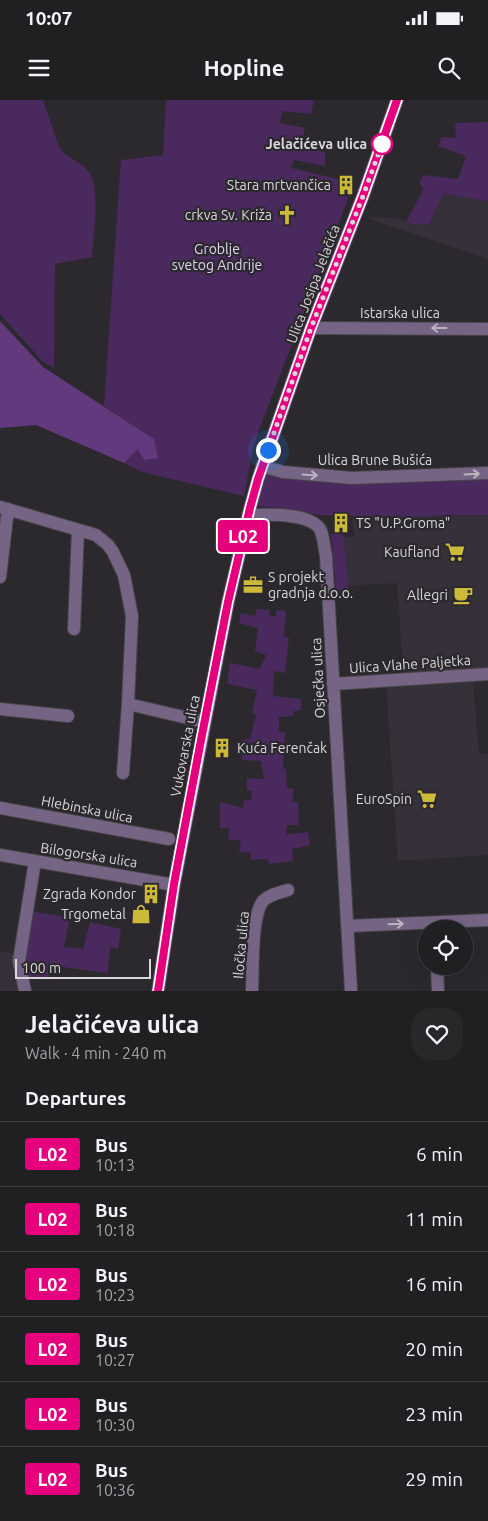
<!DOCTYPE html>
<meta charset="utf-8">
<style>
:root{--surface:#201f22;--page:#28272a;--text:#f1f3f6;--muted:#a2a2a5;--line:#3d3d40}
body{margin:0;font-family:Ubuntu,sans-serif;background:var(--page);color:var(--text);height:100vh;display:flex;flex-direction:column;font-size:19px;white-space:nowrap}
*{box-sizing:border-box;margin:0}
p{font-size:16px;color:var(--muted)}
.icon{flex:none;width:28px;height:28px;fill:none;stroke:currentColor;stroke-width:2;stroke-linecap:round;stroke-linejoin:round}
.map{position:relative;height:891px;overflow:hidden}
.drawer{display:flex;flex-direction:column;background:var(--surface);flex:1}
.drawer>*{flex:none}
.badge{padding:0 10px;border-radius:4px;font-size:18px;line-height:32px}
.fabs{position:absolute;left:418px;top:820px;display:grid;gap:10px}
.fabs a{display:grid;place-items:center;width:55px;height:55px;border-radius:50%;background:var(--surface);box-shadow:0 5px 20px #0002,0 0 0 1px var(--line);font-size:25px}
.scale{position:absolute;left:15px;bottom:12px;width:136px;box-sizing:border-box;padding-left:5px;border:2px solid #d9d7da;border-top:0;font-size:14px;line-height:18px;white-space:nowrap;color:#d9d7da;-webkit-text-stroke:4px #2b292d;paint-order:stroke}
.you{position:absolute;width:25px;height:25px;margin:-12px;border:4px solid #fff;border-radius:50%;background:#1a73e8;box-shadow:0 0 0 8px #1a73e833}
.map>.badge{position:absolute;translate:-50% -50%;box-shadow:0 0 0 2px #fff}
h2{padding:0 25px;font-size:19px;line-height:45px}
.round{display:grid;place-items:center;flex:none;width:52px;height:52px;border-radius:20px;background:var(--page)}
.headline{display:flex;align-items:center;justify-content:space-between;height:85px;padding:0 25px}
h1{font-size:24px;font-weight:700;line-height:38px}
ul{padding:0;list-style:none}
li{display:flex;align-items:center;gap:15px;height:65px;padding:0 25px;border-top:1px solid var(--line)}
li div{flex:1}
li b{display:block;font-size:19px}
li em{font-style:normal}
li .badge{min-width:55px;font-weight:700;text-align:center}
.status{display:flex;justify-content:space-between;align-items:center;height:35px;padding:0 25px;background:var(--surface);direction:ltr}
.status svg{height:14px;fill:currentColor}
header{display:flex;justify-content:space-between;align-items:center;height:65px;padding:0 25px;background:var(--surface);font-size:22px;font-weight:700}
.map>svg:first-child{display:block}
</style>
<div class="status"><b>10:07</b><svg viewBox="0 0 49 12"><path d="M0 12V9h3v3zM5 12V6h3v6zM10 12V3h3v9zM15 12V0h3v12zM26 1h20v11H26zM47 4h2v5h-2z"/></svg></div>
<header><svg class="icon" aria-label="menu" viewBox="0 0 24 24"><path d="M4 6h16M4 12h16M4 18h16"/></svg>Hopline<svg class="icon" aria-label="search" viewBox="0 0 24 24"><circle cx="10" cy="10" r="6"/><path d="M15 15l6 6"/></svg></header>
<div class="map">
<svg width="488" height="891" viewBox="0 0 488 891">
<rect width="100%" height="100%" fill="#2b292d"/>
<path fill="#353039" d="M 443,94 L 488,101 L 488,159 L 365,117 L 395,118 L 415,125 Z
M 488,416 L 488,570 L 472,572 L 479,654 L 488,654 L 488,755 L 398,761 L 386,584 L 404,583 L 397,483 L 342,486 L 338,438 L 355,436 L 352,418 Z
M 0,851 L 20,855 L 25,891 L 0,891 Z"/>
<path fill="#4a2a5e" d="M 0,0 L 43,0 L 59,47 C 66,58 81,61 89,72 C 101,87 93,137 92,157 L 55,164 L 54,268 L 43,262 L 0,214 Z
M 166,0 L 314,0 L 311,14 L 283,11 L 279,23 L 305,28 L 301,46 L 325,52 L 325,66 L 294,60 L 291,68 L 354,83 L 259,330 L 253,349 L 244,396 L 142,372 L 124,363 L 138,349 L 154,339 L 104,306 L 121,60 L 163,55 Z
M 488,22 L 488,101 L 443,94 L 429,124 L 415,125 L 406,122 L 424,88 L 419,84 L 423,75 L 458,79 L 466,56 L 438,46 L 442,37 L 456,38 L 455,23 Z
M 265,367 L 283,372 L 488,373 L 488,415 L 399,417 L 321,415 L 255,405 Z
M 343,433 L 349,490 L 336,491 L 331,434 Z
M 257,509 L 270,510 L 269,515 L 275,517 L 277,510 L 286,511 L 284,536 L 289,538 L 285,573 L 274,571 L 273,596 L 301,599 L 301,610 L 294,611 L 293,616 L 279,617 L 279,632 L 285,632 L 283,668 L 286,669 L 287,688 L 294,689 L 292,702 L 298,702 L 299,725 L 287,725 L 286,735 L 308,732 L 310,745 L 292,749 L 293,761 L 269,764 L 268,759 L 251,760 L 251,753 L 239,752 L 241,741 L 228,739 L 229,728 L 220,728 L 220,702 L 243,708 L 244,700 L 251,700 L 252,691 L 247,690 L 247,678 L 264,679 L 261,661 L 242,660 L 242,640 L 250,639 L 256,615 L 252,613 L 257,590 L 227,584 L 230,563 L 260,569 L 266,555 L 255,551 L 258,528 L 239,523 L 241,513 L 255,516 Z
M 27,811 L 70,817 L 64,847 L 83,849 L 90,822 L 121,829 L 118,849 L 110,847 L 108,873 L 48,865 L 49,880 L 22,877 Z"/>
<path fill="#63397e" d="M 0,221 L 43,267 L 154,339 L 158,358 L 144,360 L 138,349 L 124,363 L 36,325 L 0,328 Z"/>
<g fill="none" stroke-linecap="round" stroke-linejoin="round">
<defs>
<path id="minor" d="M 311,228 L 488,229
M 262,366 L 283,372 L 352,378 L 488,373
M 0,407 L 96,435 L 108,445 L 113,452 L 124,475 L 132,516 L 128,604 L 205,622
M 248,415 C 266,415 309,412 320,429 C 324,437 324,447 326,456 L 351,891
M 0,477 L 8,409
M 74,529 L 78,430
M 333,584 L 488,574
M 0,609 L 68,616
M 123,673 L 128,604
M 0,708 L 169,739
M 0,755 L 174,785
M 348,826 L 488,820
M 437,866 L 438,891
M 25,891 L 19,861 L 35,761
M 252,891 C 253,871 251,816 263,801 C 270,794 279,793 288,790"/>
<path id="major" d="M 158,891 L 174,785 L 205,622 L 228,502 L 250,408 L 258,379 L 311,228 L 363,96 L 397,0"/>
</defs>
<use href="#minor" stroke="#474549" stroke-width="14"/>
<use href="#major" stroke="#474549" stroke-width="14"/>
<use href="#minor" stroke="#766484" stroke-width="12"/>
<use href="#major" stroke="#c39ddf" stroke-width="12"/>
</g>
<defs><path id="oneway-shaft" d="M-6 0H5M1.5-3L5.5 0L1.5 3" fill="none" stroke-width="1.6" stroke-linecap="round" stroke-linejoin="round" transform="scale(1.25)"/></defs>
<g stroke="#bbb4c0">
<use href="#oneway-shaft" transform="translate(439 228) rotate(-180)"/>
<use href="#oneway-shaft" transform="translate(472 374) rotate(-3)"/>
<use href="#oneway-shaft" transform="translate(310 375) rotate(4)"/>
<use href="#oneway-shaft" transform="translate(396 824) rotate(-2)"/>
</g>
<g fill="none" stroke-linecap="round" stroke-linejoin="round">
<defs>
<path id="line" d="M 158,891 L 174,784 L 201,640 L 228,502 L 250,408 L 258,379 L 311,228 L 363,96 L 397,0"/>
</defs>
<use href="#line" stroke="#fff" stroke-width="11"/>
<use href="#line" stroke="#e6007e" stroke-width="8"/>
<path stroke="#d9d7da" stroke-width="5" stroke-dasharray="0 9" d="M 268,350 L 311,228 L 363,96 L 382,44"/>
</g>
<defs>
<symbol id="building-bare" viewBox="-9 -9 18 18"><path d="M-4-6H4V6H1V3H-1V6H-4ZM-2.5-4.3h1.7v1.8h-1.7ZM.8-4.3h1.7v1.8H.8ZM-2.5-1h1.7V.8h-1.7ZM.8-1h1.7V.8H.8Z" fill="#cdb938" stroke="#2b292d" stroke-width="2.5" paint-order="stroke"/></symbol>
<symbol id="church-bare" viewBox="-9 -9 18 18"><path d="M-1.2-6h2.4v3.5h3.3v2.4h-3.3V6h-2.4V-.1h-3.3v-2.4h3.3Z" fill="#cdb938" stroke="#2b292d" stroke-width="2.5" paint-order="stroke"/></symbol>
<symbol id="supermarket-bare" viewBox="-9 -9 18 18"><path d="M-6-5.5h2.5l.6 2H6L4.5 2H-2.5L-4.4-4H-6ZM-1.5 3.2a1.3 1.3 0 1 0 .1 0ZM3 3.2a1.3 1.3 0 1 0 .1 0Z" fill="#cdb938" stroke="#2b292d" stroke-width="2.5" paint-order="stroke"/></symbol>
<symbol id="office-bare" viewBox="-9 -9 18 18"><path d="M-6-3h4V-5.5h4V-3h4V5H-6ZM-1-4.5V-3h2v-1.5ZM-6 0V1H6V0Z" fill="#cdb938" stroke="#2b292d" stroke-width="2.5" paint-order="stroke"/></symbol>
<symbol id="cafe-bare" viewBox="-9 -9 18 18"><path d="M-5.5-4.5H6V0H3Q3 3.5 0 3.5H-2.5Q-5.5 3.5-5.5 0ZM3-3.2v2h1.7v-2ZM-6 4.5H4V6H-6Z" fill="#cdb938" stroke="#2b292d" stroke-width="2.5" paint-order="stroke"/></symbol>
<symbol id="shop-bare" viewBox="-9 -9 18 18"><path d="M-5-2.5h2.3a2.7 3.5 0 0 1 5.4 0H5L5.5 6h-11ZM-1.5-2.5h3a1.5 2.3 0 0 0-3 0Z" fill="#cdb938" stroke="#2b292d" stroke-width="2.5" paint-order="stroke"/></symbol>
</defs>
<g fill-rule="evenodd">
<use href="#building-bare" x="332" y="71" width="28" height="28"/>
<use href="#church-bare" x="273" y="101" width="28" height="28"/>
<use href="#building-bare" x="327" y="409" width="28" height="28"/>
<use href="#supermarket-bare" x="441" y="438" width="28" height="28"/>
<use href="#office-bare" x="239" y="471" width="28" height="28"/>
<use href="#cafe-bare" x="449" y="481" width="28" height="28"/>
<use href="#building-bare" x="208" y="634" width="28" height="28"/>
<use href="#supermarket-bare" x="413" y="685" width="28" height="28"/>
<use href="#building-bare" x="137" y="780" width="28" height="28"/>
<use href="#shop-bare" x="127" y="800" width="28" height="28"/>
</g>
<circle fill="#fff" stroke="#e6007e" stroke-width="2.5" cx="382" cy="44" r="10"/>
<g text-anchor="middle" stroke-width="4.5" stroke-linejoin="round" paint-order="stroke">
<g font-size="14" font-weight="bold" fill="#d9d7da" stroke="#2b292d" text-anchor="end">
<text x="367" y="49">Jelačićeva ulica</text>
</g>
<g font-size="14" fill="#d9d7da" stroke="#2b292d" text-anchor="end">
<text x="331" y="90">Stara mrtvančica</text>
<text x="272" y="120">crkva Sv. Križa</text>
<text x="356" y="428" text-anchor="start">TS "U.P.Groma"</text>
<text x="440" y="457">Kaufland</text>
<text x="268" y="482" text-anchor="start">S projekt<tspan x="268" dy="16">gradnja d.o.o.</tspan></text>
<text x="448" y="500">Allegri</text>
<text x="237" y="653" text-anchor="start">Kuća Ferenčak</text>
<text x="412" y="704">EuroSpin</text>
<text x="136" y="799">Zgrada Kondor</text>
<text x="126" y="819">Trgometal</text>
</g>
<g font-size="14" fill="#e5cef6" stroke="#2b292d">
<text x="217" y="154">Groblje<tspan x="217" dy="16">svetog Andrije</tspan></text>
</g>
<g font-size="14" fill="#d9d7da" stroke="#2b292d">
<text transform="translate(313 184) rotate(-69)" y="5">Ulica Josipa Jelačića</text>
<text x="400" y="218">Istarska ulica</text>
<text x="375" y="365">Ulica Brune Bušića</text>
<text transform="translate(410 564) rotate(-4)" y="5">Ulica Vlahe Paljetka</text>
<text transform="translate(318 578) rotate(-93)" y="5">Osječka ulica</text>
<text transform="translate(185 646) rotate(-79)" y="5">Vukovarska ulica</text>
<text transform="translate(87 709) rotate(11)" y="5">Hlebinska ulica</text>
<text transform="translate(89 755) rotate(9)" y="5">Bilogorska ulica</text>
<text transform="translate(241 845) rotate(-85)" y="5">Iločka ulica</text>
</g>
</g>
</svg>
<div class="fabs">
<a><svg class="icon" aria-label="locate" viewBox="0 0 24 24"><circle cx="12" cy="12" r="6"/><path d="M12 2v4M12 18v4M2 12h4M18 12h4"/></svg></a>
</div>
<div class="scale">100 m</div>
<div class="you" style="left:268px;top:350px"></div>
<b class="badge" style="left:243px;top:436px;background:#e6007e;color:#fff">L02</b>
</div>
<section class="drawer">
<div class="headline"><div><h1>Jelačićeva ulica</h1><p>Walk · 4 min · 240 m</p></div><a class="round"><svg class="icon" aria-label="heart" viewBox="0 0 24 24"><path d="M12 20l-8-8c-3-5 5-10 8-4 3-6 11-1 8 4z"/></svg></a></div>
<h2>Departures</h2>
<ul>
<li><span class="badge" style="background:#e6007e;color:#fff">L02</span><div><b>Bus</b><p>10:13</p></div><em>6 min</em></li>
<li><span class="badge" style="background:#e6007e;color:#fff">L02</span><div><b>Bus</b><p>10:18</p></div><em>11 min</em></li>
<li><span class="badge" style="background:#e6007e;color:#fff">L02</span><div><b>Bus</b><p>10:23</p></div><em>16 min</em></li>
<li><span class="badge" style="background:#e6007e;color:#fff">L02</span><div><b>Bus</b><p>10:27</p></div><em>20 min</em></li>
<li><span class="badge" style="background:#e6007e;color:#fff">L02</span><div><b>Bus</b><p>10:30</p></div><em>23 min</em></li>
<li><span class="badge" style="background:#e6007e;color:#fff">L02</span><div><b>Bus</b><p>10:36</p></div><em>29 min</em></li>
</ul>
</section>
